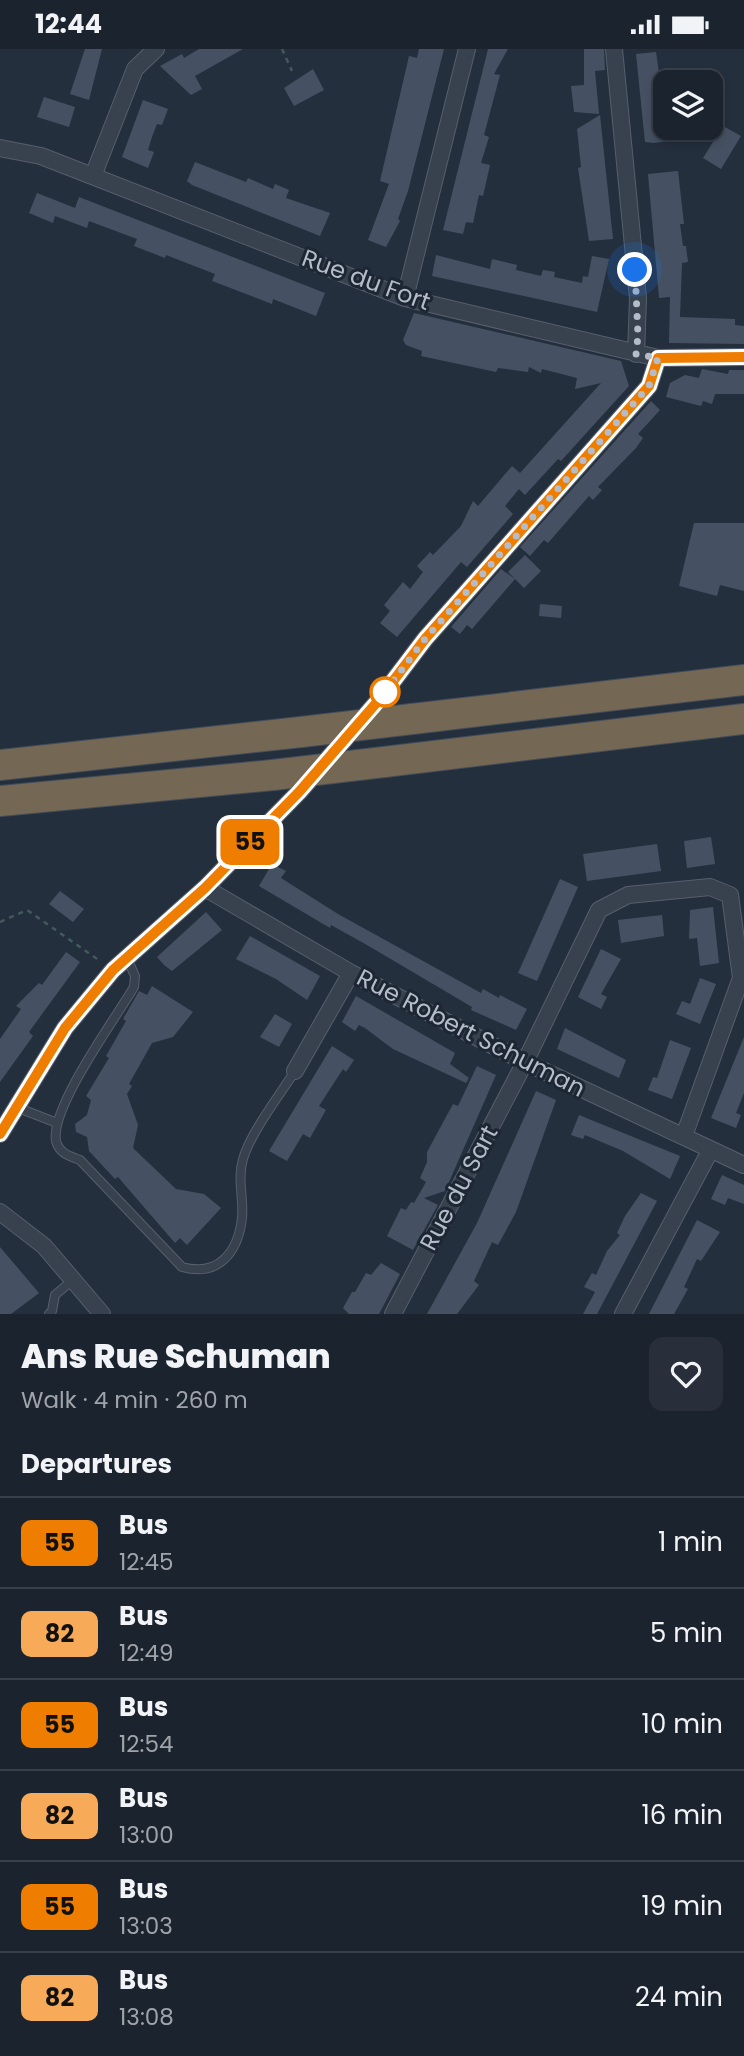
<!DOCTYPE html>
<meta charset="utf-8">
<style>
:root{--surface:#1b232e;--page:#282f3a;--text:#f1f3f6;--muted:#a0a4aa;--line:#39404a}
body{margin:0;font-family:Poppins,sans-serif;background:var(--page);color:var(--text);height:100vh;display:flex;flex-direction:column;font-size:26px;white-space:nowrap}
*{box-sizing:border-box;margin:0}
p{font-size:23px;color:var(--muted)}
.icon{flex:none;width:38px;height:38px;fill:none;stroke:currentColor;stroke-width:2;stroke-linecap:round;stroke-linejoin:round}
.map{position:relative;height:1265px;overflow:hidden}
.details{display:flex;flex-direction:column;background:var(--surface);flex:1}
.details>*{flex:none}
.badge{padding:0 14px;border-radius:10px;font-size:24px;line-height:46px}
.tools{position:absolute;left:653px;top:21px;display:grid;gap:14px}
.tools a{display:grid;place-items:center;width:70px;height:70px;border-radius:14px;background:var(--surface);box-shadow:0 4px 10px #0003,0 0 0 2px var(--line);font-size:35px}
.you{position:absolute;width:35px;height:35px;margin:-18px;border:5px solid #fff;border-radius:50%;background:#1a73e8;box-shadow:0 0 0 10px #1a73e833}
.map>.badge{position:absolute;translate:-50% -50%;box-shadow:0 0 0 4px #fff}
h2{padding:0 21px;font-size:26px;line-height:63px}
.round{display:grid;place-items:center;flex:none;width:74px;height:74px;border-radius:14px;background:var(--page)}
.head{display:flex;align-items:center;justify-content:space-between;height:119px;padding:0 21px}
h1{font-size:33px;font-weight:800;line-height:52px}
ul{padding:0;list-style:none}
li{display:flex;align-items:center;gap:21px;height:91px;padding:0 21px;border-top:2px solid var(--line)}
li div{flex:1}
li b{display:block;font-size:26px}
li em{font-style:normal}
li .badge{min-width:77px;font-weight:700;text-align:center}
.status{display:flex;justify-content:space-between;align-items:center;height:49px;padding:0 35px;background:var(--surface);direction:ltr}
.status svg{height:19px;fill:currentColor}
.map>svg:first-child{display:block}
</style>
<div class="status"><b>12:44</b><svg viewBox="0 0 49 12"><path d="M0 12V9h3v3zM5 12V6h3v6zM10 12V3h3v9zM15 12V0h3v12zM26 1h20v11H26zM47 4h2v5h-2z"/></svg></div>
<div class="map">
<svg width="744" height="1265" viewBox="0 0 744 1265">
<rect width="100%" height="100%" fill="#242f3e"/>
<path fill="#455162" d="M 85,0 L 102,0 L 89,51 L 70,45 Z
M 199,0 L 243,0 L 195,27 L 202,40 L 191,46 L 160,17 L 182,5 L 184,9 Z
M 419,0 L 444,0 L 408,142 L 398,170 L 400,172 L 386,198 L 368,191 L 389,135 L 380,132 L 409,7 L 417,9 Z
M 488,0 L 508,0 L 494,25 L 500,26 L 484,86 L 489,88 L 481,114 L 490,116 L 483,147 L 479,146 L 473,174 L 466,173 L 463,185 L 443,181 Z
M 584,0 L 604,0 L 605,21 L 595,22 L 599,65 L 574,63 L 571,37 L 584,36 Z
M 656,3 L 660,31 L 665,31 L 665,79 L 668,79 L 669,92 L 654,94 L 645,93 L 636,5 Z
M 313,20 L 324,41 L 294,57 L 284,39 Z
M 44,48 L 75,58 L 69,78 L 37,68 Z
M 143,51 L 168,60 L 162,76 L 157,75 L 152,88 L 148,101 L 154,103 L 148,119 L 122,108 Z
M 600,66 L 613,190 L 589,192 L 578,119 L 581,118 L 577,80 Z
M 723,77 L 741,87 L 721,120 L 703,109 Z
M 195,113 L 246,133 L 248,129 L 273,140 L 275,135 L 289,141 L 286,149 L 330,164 L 320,187 L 192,136 L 187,132 Z
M 678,122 L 684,175 L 680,175 L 683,197 L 686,197 L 688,213 L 682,214 L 680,268 L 735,270 L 735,276 L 744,277 L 744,295 L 669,294 L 670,248 L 659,249 L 648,125 Z
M 37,144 L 75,159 L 79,148 L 325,244 L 316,267 L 273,250 L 272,255 L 212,232 L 215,225 L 166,206 L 165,209 L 134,197 L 137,190 L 89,172 L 87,179 L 55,167 L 53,174 L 29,164 Z
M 436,206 L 490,220 L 492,210 L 517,216 L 516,221 L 541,227 L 543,221 L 555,223 L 554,228 L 582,234 L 583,227 L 588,228 L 592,207 L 609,210 L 597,263 L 432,227 Z
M 414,264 L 621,312 L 629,337 L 561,412 L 558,410 L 525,446 L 519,440 L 505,457 L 513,465 L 467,518 L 461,513 L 397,588 L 380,574 L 390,562 L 384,556 L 403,533 L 410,540 L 423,523 L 417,517 L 430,503 L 433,506 L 461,477 L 473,452 L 478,457 L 512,417 L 520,424 L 601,334 L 575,340 L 577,329 L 542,320 L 541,324 L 529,318 L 528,323 L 498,319 L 496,323 L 421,307 L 422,302 L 406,296 L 403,291 Z
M 702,320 L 728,325 L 729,321 L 744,321 L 744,345 L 715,345 L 712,355 L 703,352 L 701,357 L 666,348 L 670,334 L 685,326 L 699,329 Z
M 651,352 L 660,361 L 638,385 L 643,389 L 636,399 L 598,438 L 602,441 L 593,451 L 589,447 L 548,494 L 544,491 L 530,507 L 520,498 Z
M 694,474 L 744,474 L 744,542 L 720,536 L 717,547 L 679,537 Z
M 525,506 L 541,522 L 524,539 L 508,523 Z
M 501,520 L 515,530 L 472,580 L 467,576 L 460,585 L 451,578 Z
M 540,555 L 562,557 L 561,569 L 539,567 Z
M 711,788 L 715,815 L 687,819 L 684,792 Z
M 657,795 L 661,822 L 587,832 L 583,805 Z
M 272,815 L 286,822 L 281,829 L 338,865 L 481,944 L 483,940 L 499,949 L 500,946 L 527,960 L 516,981 L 471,961 L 472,958 L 367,896 L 331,876 L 330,879 L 259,837 Z
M 560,830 L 578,838 L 537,932 L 518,924 Z
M 60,842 L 84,860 L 73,873 L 49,855 Z
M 713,858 L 719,914 L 700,917 L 697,889 L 689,890 L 690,861 Z
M 206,863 L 222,881 L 172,922 L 164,916 L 157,908 Z
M 662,866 L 664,887 L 621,894 L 618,871 Z
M 250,887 L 320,927 L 307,951 L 276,930 L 236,910 Z
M 601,900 L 621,910 L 601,945 L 607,948 L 601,960 L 578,948 Z
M 66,903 L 80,913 L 29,983 L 33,987 L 0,1033 L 0,990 L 21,960 L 16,957 L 39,934 L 42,936 Z
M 700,929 L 716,935 L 700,975 L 676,965 L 682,952 L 690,955 Z
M 152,937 L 193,963 L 173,988 L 152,994 L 129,1035 L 132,1037 L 127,1045 L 138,1076 L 133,1099 L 176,1140 L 204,1145 L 221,1159 L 187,1196 L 180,1189 L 175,1194 L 118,1128 L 115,1130 L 89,1102 L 87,1088 L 76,1083 L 75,1075 L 87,1066 L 91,1051 L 86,1047 L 109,1009 L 106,1007 L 126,972 L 123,970 L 139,942 L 147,946 Z
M 356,947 L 455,1004 L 450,1015 L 469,1029 L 466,1034 L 393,1000 L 365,979 L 359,976 L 355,982 L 342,973 Z
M 275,965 L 292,975 L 279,998 L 260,988 Z
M 565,979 L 626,1011 L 619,1029 L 557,1000 Z
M 744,988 L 744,1044 L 736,1064 L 741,1066 L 736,1079 L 711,1069 Z
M 670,991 L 691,999 L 672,1050 L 648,1041 L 653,1028 L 657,1029 Z
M 332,997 L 354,1011 L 346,1023 L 343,1020 L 319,1057 L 326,1061 L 310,1089 L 303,1085 L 287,1112 L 269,1102 Z
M 477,1017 L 496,1026 L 445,1142 L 424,1149 L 438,1156 L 413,1201 L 387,1187 L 401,1159 L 406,1161 L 411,1153 L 414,1154 L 426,1133 L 420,1129 L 427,1113 L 427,1103 L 453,1055 L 458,1057 Z
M 536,1042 L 556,1051 L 516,1163 L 498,1196 L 492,1193 L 474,1232 L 479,1236 L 457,1265 L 427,1265 L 477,1174 Z
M 579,1066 L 680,1107 L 670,1130 L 623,1102 L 585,1086 L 583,1090 L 571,1086 Z
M 722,1126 L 744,1136 L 744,1155 L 728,1149 L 725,1156 L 711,1150 Z
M 641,1144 L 657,1152 L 597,1265 L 583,1265 L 595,1243 L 584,1238 L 592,1224 L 596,1226 L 607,1202 L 620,1186 L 617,1184 L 625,1167 Z
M 697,1171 L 720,1183 L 701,1212 L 697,1210 L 684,1238 L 688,1240 L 674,1265 L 649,1265 Z
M 0,1198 L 39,1244 L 11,1265 L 0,1265 Z
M 381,1214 L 400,1225 L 379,1265 L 349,1265 L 343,1259 L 352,1243 L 355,1243 L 366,1224 L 371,1226 Z"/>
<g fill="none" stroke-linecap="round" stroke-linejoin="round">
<defs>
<path id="service" d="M 127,909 L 135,927 L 134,938 C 115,970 50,1059 56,1092 C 59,1104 69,1107 80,1111 L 182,1218 C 218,1228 238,1204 242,1169 C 244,1149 237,1131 243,1110 C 251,1083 279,1047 295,1022
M 16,1058 L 57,1074
M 49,1265 L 52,1262 L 55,1246 L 74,1230"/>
<path id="minor" d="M 614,0 L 638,249 L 636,305
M 0,99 L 41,107 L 405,249 L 658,309 L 744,308
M 93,127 L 135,20 L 156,0
M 405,249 L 467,0
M 205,839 L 351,924 L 525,1013 L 744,1116
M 295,1022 L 351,924
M 0,1085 L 65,979 L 113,921 L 205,839 L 299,743 L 378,652 L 425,590 L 649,337 L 658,309
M 0,1163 L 44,1197 L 102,1265
M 393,1265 L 525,1013 L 599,861 L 628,846 L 710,838 L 730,846 L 741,929 L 684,1087
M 623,1265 L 710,1102"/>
<path id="motorway" d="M 412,670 L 744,631
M 384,713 L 744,670
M 0,716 L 301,683
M 0,752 L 273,726"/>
</defs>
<use href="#service" stroke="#565f6c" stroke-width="10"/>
<use href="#minor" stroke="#565f6c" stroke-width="18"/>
<use href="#motorway" stroke="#434c59" stroke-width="32"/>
<path stroke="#44595c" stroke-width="2.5" stroke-dasharray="5 5" stroke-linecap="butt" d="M 282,0 L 292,22
M 0,873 L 27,861 L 100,912"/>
<use href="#service" stroke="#38414e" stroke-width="8"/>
<use href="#minor" stroke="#38414e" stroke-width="16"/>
<use href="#motorway" stroke="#746855" stroke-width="30"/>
<defs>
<path id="motorway-bridge" d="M 301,683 L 412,670
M 273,726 L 384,713"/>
</defs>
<use href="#motorway-bridge" stroke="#434c59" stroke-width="32" stroke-linecap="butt"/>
<use href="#motorway-bridge" stroke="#746855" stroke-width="30"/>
</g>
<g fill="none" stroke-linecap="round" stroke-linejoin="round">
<defs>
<path id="line" d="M 0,1085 L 65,979 L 113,921 L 205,839 L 299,743 L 378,652 L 425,590 L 649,337 L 658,309 L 744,308"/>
</defs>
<use href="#line" stroke="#fff" stroke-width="16"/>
<use href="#line" stroke="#ef7d00" stroke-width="10"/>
<path stroke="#b4bcc9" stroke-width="7" stroke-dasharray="0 12.6" d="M 385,643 L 378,652 L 425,590 L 649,337 L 658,309 L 636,305 L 638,287 L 635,221"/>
</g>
<circle fill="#fff" stroke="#ef7d00" stroke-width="3.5" cx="385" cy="643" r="14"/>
<g text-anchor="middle" stroke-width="6" stroke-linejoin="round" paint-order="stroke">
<g font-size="24" fill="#b4bcc9" stroke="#1d2633">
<text transform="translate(366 231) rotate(20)" y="8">Rue du Fort</text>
<text transform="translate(471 984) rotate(27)" y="8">Rue Robert Schuman</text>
<text transform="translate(459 1139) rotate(-62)" y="8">Rue du Sart</text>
</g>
</g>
</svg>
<div class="tools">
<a><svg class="icon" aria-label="layers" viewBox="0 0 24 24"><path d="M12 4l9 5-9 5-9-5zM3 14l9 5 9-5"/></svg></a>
</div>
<div class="you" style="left:635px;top:221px"></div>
<b class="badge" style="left:250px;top:793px;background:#ef7d00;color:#111">55</b>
</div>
<section class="details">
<div class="head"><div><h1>Ans Rue Schuman</h1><p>Walk · 4 min · 260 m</p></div><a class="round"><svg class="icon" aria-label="heart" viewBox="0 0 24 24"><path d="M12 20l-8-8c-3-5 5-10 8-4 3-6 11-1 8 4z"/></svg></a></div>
<h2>Departures</h2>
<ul>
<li><span class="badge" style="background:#ef7d00;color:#111">55</span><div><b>Bus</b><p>12:45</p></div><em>1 min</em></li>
<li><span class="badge" style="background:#f7ab59;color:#111">82</span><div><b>Bus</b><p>12:49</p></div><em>5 min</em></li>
<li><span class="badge" style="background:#ef7d00;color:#111">55</span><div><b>Bus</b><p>12:54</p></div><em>10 min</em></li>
<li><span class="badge" style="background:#f7ab59;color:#111">82</span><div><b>Bus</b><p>13:00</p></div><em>16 min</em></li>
<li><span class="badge" style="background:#ef7d00;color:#111">55</span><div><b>Bus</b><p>13:03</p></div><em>19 min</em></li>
<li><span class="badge" style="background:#f7ab59;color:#111">82</span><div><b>Bus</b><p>13:08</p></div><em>24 min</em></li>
</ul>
</section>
